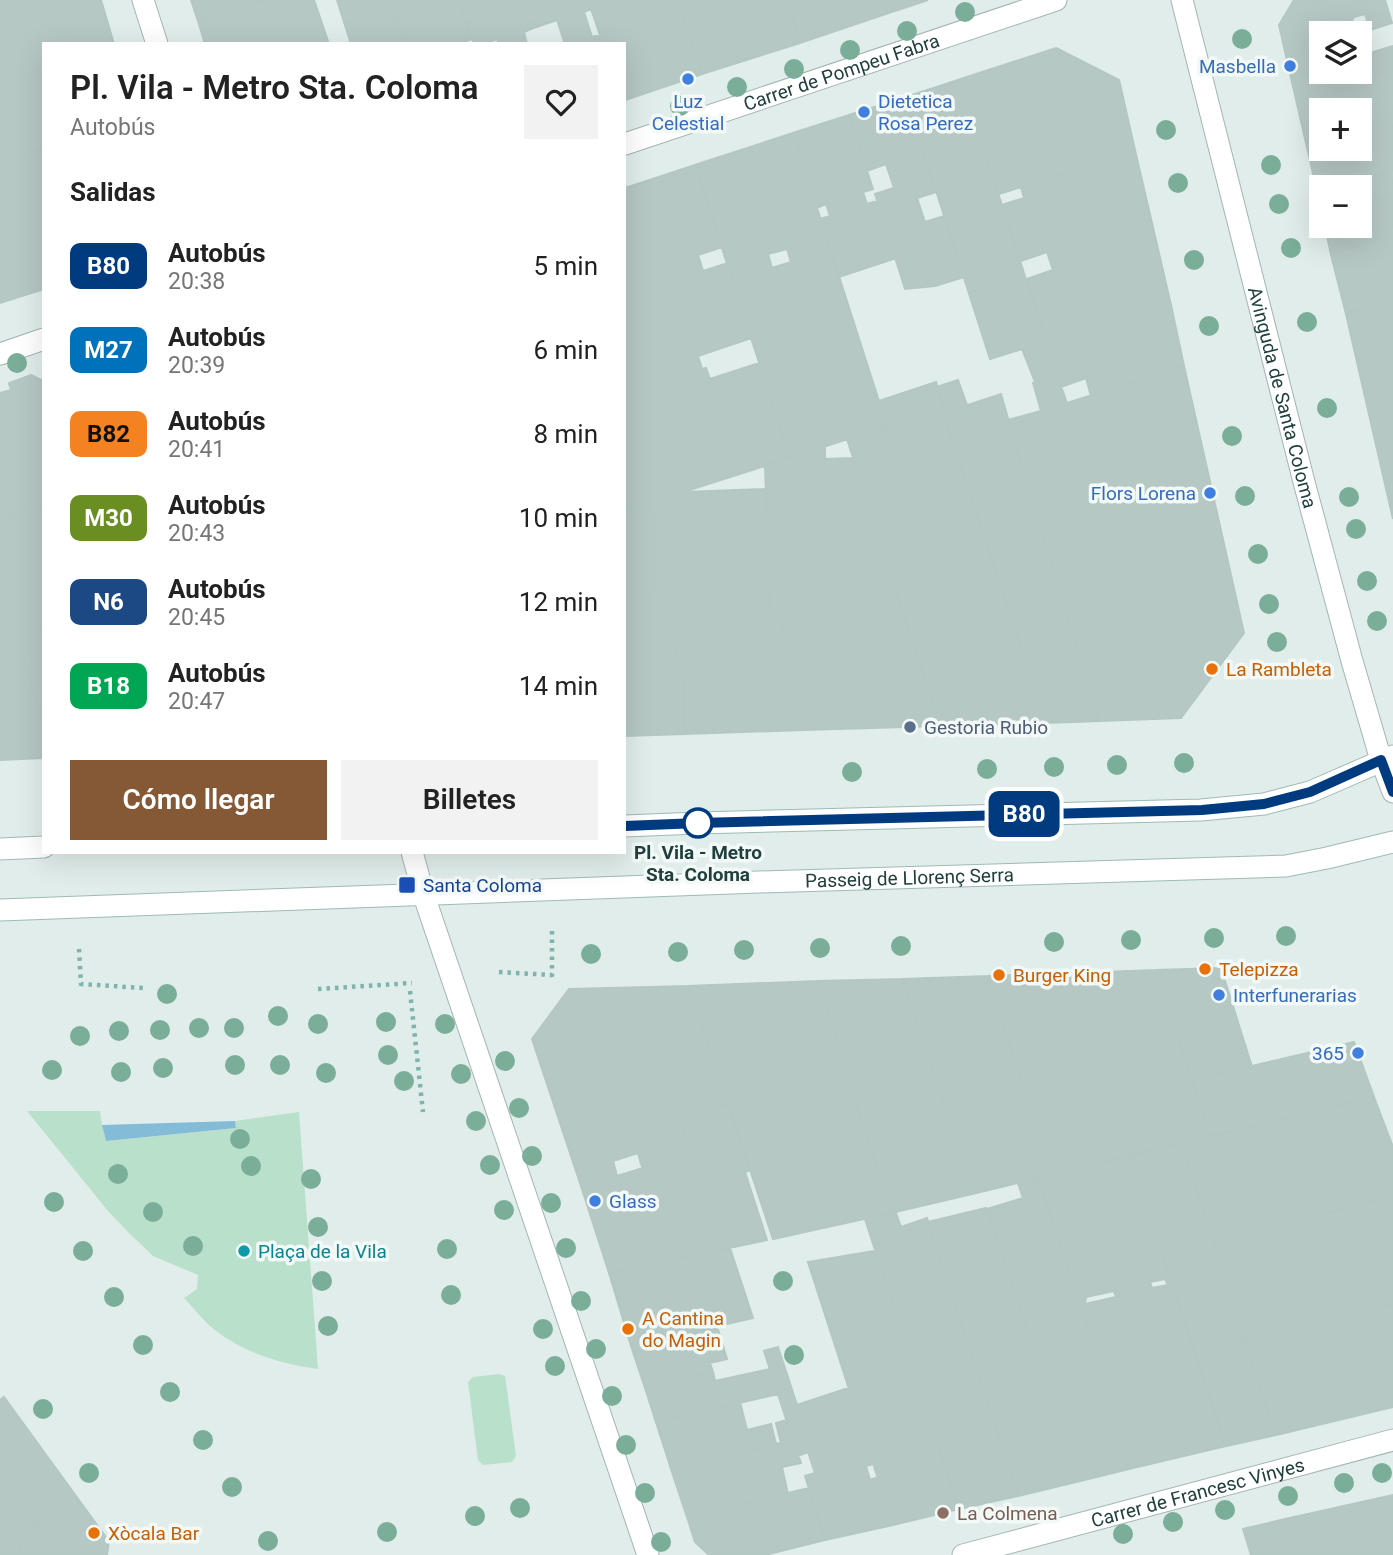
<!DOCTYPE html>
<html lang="es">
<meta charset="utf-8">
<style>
:root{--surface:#fff;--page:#f2f2f2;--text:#222;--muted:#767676;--accent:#855836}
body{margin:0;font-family:Roboto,sans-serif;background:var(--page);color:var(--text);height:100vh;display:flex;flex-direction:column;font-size:26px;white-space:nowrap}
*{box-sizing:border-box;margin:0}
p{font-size:23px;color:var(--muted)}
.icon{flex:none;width:38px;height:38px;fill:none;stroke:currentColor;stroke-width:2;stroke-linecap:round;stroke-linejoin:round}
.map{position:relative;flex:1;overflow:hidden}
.panel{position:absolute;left:42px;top:42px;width:584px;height:812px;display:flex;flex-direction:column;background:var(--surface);border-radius:0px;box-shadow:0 7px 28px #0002}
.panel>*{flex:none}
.badge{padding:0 14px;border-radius:10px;font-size:24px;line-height:46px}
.controls{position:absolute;left:1309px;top:21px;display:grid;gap:14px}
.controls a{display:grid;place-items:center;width:63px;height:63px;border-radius:0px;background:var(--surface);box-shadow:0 7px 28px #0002;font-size:35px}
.map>.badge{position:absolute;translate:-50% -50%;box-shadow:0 0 0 4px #fff}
h2{padding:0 28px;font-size:26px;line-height:63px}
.round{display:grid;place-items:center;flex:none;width:74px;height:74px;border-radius:0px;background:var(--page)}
.head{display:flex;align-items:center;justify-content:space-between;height:119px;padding:0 28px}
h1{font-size:33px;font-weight:600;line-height:52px}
.action{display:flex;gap:14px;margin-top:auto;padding:14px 28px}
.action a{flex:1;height:80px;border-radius:0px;background:var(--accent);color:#fff;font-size:28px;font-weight:600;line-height:80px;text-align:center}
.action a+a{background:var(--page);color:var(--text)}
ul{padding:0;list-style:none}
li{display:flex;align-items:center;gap:21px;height:84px;padding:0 28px}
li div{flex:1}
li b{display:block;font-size:26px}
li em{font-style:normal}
li .badge{min-width:77px;font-weight:700;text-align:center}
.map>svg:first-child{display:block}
</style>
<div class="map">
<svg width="1393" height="1555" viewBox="0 0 1393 1555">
<rect width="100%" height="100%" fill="#e1edea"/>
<path fill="#b8e0ca" d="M 27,1111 L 100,1111 L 102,1125 L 106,1141 L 236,1128 L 235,1121 L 299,1112 L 318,1369 C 282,1364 244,1353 215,1330 C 203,1321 194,1308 184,1298 L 197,1289 L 198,1275 L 153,1256 L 128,1232 L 108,1211 Z
M 499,1374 L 505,1376 L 516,1456 L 512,1462 L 483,1465 L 478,1460 L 468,1382 L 473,1377 Z"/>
<path fill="#84bbd7" d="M 235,1121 L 236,1128 L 106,1141 L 102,1125 Z"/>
<path fill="#b6c8c4" stroke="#b3c7c3" stroke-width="2" fill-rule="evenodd" d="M 0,0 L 92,0 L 0,30 Z
M 92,0 L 101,0 L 114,44 L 44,44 L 44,69 L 0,83 L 0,30 Z
M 191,0 L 264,0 L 198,21 Z
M 264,0 L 314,0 L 329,44 L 205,44 L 198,21 Z
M 337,0 L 391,0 L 405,44 L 351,44 Z
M 391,0 L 459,0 L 472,39 L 463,42 L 464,44 L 405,44 Z
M 459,0 L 522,0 L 531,29 L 524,32 L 527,44 L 499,44 L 497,39 L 485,44 L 474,44 Z
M 522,0 L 588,0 L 591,9 L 584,12 L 592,37 L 600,35 L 603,44 L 565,44 L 557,20 L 531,29 Z
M 588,0 L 678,0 L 702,74 L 625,100 L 625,44 L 603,44 Z
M 678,0 L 786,0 L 800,43 L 702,74 Z
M 786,0 L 894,0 L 898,10 L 800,43 Z
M 894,0 L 928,0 L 898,10 Z
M 1294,0 L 1385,0 L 1392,23 L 1370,30 L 1365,14 L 1354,17 L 1350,24 L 1353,33 L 1321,33 L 1321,68 L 1291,78 L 1279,25 Z
M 1363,30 L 1371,52 L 1360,56 L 1360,33 L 1353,33 Z
M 1393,46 L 1393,171 L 1343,187 L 1321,187 L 1321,194 L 1318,195 L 1291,78 L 1321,68 L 1321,72 L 1360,72 L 1360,56 ZM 1321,110 L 1360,110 L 1360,149 L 1321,149 Z
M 1056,48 L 1119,80 L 1135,150 L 999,194 L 961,79 Z
M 44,69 L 44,149 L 0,163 L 0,83 Z
M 961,79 L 1057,375 L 1035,382 L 1022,349 L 990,359 L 906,97 Z
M 906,97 L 936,192 L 917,198 L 925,222 L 944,216 L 964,277 L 935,286 L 905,289 L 875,194 L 894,188 L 886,164 L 867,171 L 849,115 Z
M 849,115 L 873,189 L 863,192 L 867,204 L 877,201 L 896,258 L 839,277 L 820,219 L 830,216 L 826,204 L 817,208 L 793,133 Z
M 793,133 L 887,426 L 790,458 L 695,165 ZM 787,249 L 791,262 L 772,268 L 768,254 Z
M 44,149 L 44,289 L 0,303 L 0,163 Z
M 1135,150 L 1171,305 L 1048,346 L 1027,279 L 1053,270 L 1047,252 L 1021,261 L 1002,205 L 1024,198 L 1021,187 Z
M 695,165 L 722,247 L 698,255 L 703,271 L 728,263 L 751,338 L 698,356 L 702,369 L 706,368 L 710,379 L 759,363 L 790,458 L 627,510 L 625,504 L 625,188 Z
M 1393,171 L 1393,234 L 1331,255 L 1325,226 L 1360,226 L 1360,187 L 1343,187 Z
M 1392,234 L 1393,300 L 1346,314 L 1331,255 Z
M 1393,300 L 1393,519 L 1346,314 Z
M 1171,305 L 1184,366 L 1091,396 L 1086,378 L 1061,387 L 1048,346 Z
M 1184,366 L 1244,633 L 1181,718 L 1099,721 L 1008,420 L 1041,411 L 1033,383 L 1057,375 L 1067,403 Z
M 31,375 L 41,380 L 44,389 L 44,505 L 0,518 L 0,393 L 11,390 L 9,383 Z
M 958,380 L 967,405 L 945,412 L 937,387 Z
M 936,382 L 945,412 L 889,431 L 879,401 Z
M 1001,394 L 1015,443 L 1099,721 L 1045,723 L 944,413 Z
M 944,413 L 960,461 L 1045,723 L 940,726 L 847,439 L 887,426 L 889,431 Z
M 825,446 L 825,459 L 853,458 L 940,726 L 803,730 L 802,664 L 793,664 L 792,639 L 783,639 L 782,612 L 770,612 L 765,465 Z
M 766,489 L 770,612 L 782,612 L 783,639 L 792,639 L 793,664 L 802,664 L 803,730 L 685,734 L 683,668 L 677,668 L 676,642 L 666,642 L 665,616 L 657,616 L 653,501 L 683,492 Z
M 653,501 L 657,616 L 665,616 L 666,642 L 676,642 L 677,668 L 683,668 L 685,734 L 625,736 L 625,510 Z
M 44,505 L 44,629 L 0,644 L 0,518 Z
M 44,629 L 44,723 L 16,639 Z
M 16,639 L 44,723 L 44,758 L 0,760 L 0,644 Z
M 1221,968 L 1252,1067 L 1192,1080 L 1157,970 Z
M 1157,970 L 1210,1136 L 1051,1175 L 988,976 Z
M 988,976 L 1051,1175 L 972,1194 L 903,979 Z
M 903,979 L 972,1194 L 891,1213 L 818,981 Z
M 818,981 L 891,1213 L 773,1239 L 689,986 Z
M 689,986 L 728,1104 L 680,1120 L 689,1148 L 641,1164 L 638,1153 L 613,1161 L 616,1172 L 580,1183 L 532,1039 L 569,989 Z
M 1354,1042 L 1374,1097 L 1210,1136 L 1192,1080 Z
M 1374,1097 L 1393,1147 L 1393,1197 L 1213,1241 L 1181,1144 Z
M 728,1104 L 751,1170 L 745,1172 L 767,1240 L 609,1273 L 580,1183 L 616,1172 L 617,1176 L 643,1168 L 641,1164 L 689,1148 L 680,1120 Z
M 1181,1144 L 1268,1411 L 1276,1435 L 1226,1446 L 1217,1422 L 1131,1156 Z
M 1131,1156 L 1226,1446 L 1133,1468 L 1038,1178 ZM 1165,1279 L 1168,1285 L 1152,1288 L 1150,1282 ZM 1114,1291 L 1116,1297 L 1085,1304 L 1086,1297 Z
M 1038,1178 L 1133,1468 L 1076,1482 L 987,1209 L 1023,1198 L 1018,1183 Z
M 1393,1197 L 1393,1304 L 1244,1338 L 1213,1241 Z
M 986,1208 L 1076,1482 L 1018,1496 L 928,1222 Z
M 896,1213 L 901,1227 L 927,1218 L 928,1222 L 1018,1496 L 959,1509 L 865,1219 Z
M 730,1248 L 753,1318 L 631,1346 L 609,1273 Z
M 875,1251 L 959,1509 L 893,1525 L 808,1262 Z
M 1393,1304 L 1393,1407 L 1276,1435 L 1244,1338 Z
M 717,1326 L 727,1359 L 710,1363 L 713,1372 L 645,1388 L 631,1346 Z
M 778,1347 L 797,1405 L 848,1388 L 873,1464 L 866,1466 L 870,1480 L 878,1477 L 893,1525 L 825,1540 L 805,1476 L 815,1473 L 808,1452 L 798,1456 L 764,1351 Z
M 770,1369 L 778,1394 L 656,1422 L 645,1388 L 713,1372 L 715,1381 Z
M 4,1397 L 97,1525 L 58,1552 L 0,1474 L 0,1400 Z
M 740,1402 L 747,1430 L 771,1424 L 776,1444 L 671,1469 L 656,1422 Z
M 787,1420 L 793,1440 L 781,1443 L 776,1423 Z
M 793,1440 L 801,1463 L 782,1467 L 788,1494 L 687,1517 L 671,1469 Z
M 0,1474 L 32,1519 L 16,1555 L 0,1555 Z
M 809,1488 L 825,1540 L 765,1555 L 709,1555 L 695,1542 L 687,1517 Z
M 1393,1495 L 1393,1555 L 1294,1555 L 1294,1517 Z
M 1294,1517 L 1294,1555 L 1251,1555 L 1243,1529 Z
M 32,1519 L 58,1552 L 97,1525 L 109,1541 L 107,1555 L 16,1555 Z"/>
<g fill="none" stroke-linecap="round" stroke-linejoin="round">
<defs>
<g id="street">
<path d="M 143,0 L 157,44"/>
<path id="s1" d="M 1182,0 L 1304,482 L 1352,661 L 1381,760 L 1393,792"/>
<path id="s2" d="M 625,144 L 1056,0"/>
<path d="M 0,354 L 44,339"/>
<path d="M 412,852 L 424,896 L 648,1555"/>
<path id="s3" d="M 963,1555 L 1393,1440"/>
</g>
<g id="secondary">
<path d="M 625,826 L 698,823 L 1201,810 L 1264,804 L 1310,792 L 1393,756"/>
<path d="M 0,849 L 44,847"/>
<path id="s4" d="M 0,910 L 759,882 L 1286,866 L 1327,858 L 1393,842"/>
</g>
</defs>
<use href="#street" stroke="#a3b5b3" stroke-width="23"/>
<use href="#secondary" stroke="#9ebab5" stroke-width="23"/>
<path stroke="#7fb4ad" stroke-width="4.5" stroke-dasharray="3.5 5" stroke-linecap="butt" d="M 79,949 L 81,984 L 143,988
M 499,972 L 552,975 L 552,931
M 318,989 L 412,983
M 410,991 L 423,1112"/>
<use href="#street" stroke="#fff" stroke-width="21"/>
<use href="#secondary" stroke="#fff" stroke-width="21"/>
</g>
<g fill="#7aae99">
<circle cx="965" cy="12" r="10"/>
<circle cx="907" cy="31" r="10"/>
<circle cx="1242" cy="39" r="10"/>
<circle cx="850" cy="50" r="10"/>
<circle cx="794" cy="69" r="10"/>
<circle cx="737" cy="87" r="10"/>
<circle cx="680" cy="106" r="10"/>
<circle cx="1166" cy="130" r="10"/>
<circle cx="1271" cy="165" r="10"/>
<circle cx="1178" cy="183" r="10"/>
<circle cx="1279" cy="204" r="10"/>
<circle cx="1291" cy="248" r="10"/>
<circle cx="1194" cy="260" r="10"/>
<circle cx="1307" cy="322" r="10"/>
<circle cx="1209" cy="326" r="10"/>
<circle cx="17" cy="363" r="10"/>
<circle cx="1327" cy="408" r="10"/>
<circle cx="1232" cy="436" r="10"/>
<circle cx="1245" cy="496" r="10"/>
<circle cx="1349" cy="497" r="10"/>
<circle cx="1356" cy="529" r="10"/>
<circle cx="1258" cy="554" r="10"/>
<circle cx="1367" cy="581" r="10"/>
<circle cx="1269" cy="604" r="10"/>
<circle cx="1377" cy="621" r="10"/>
<circle cx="1277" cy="642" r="10"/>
<circle cx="1184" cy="763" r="10"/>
<circle cx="1117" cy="765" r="10"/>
<circle cx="1054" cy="767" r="10"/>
<circle cx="987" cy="769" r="10"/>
<circle cx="852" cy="772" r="10"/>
<circle cx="1286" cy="936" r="10"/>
<circle cx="1214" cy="938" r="10"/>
<circle cx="1131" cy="940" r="10"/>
<circle cx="1054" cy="942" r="10"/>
<circle cx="901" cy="946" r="10"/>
<circle cx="820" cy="948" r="10"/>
<circle cx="744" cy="950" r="10"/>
<circle cx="678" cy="952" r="10"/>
<circle cx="591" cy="954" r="10"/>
<circle cx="167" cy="994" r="10"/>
<circle cx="278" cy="1016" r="10"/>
<circle cx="386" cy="1022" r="10"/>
<circle cx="318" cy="1024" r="10"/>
<circle cx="445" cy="1024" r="10"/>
<circle cx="199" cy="1028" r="10"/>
<circle cx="234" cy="1028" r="10"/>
<circle cx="160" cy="1030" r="10"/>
<circle cx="119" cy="1031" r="10"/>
<circle cx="80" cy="1036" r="10"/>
<circle cx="388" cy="1055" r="10"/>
<circle cx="505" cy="1061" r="10"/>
<circle cx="235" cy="1065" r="10"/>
<circle cx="280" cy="1065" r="10"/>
<circle cx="163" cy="1068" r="10"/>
<circle cx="52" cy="1070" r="10"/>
<circle cx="121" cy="1072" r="10"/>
<circle cx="326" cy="1073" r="10"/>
<circle cx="461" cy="1074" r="10"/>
<circle cx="404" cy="1081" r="10"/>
<circle cx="519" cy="1108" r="10"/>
<circle cx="476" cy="1121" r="10"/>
<circle cx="240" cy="1139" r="10"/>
<circle cx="532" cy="1156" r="10"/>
<circle cx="490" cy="1165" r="10"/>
<circle cx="251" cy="1166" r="10"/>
<circle cx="118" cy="1174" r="10"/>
<circle cx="311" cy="1179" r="10"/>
<circle cx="54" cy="1202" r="10"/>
<circle cx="551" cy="1203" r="10"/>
<circle cx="504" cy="1210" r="10"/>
<circle cx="153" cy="1212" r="10"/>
<circle cx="318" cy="1227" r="10"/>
<circle cx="193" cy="1246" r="10"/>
<circle cx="566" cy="1248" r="10"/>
<circle cx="447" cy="1249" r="10"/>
<circle cx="83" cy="1251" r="10"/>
<circle cx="322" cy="1281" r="10"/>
<circle cx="783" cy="1281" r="10"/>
<circle cx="451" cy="1295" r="10"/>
<circle cx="114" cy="1297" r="10"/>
<circle cx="581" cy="1301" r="10"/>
<circle cx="328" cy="1326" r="10"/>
<circle cx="543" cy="1329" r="10"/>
<circle cx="143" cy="1345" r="10"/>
<circle cx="596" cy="1349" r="10"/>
<circle cx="794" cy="1355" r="10"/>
<circle cx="555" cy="1366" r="10"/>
<circle cx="170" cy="1392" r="10"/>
<circle cx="612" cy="1396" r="10"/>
<circle cx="43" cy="1409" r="10"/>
<circle cx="203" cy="1440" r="10"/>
<circle cx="626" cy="1445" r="10"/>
<circle cx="89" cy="1473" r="10"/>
<circle cx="1382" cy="1473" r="10"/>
<circle cx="1344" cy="1483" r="10"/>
<circle cx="232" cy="1487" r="10"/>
<circle cx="645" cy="1493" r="10"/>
<circle cx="1288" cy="1496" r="10"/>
<circle cx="520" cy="1508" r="10"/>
<circle cx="1225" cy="1510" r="10"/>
<circle cx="475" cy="1516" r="10"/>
<circle cx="1173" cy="1522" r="10"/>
<circle cx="387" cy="1532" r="10"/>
<circle cx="1123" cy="1534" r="10"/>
<circle cx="268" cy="1541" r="10"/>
<circle cx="661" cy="1542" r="10"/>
</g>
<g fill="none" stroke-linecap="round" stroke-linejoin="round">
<defs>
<path id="line" d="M 625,826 L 698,823 L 1202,810 L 1264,804 L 1310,792 L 1381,760 L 1393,792"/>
</defs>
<use href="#line" stroke="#fff" stroke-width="16"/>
<use href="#line" stroke="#003b80" stroke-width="10"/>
</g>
<g fill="#3f7fe0" stroke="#f2f9f7" stroke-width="2.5">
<circle cx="1290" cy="66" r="7"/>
<circle cx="688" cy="79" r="7"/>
<circle cx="864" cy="112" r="7"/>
<circle cx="1210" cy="493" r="7"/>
<circle cx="1219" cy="995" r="7"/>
<circle cx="1358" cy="1053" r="7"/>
<circle cx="595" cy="1201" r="7"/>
</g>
<g fill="#e8710a" stroke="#f2f9f7" stroke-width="2.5">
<circle cx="1212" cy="669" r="7"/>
<circle cx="1205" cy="969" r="7"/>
<circle cx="999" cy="975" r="7"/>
<circle cx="628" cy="1329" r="7"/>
<circle cx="94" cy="1533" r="7"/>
</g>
<circle fill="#5c6f8a" stroke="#f2f9f7" stroke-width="2.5" cx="910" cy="727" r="7"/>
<circle fill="#fff" stroke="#003b80" stroke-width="3.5" cx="698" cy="823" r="14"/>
<rect fill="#1a4fb4" stroke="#f2f9f7" stroke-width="2.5" x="398" y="876" width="18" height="18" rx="3.5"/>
<circle fill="#0f9aa8" stroke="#f2f9f7" stroke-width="2.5" cx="244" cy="1251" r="7"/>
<circle fill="#8d6e63" stroke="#f2f9f7" stroke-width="2.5" cx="943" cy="1513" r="7"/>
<g text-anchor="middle" stroke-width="7" stroke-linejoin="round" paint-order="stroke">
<g font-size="19" fill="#366cbe" stroke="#f2f9f7" text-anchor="end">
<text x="1276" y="73">Masbella</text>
<text x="688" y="108" text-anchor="middle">Luz<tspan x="688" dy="22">Celestial</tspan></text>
<text x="878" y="108" text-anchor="start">Dietetica<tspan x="878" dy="22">Rosa Perez</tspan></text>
<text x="1196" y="500">Flors Lorena</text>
<text x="1233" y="1002" text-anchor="start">Interfunerarias</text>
<text x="1344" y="1060">365</text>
<text x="609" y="1208" text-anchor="start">Glass</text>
</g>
<g font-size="19" fill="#203f3d" stroke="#f2f9f7">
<text dy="7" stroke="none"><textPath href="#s2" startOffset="228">Carrer de Pompeu Fabra</textPath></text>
<text dy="7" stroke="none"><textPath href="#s1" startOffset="410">Avinguda de Santa Coloma</textPath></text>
<text dy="7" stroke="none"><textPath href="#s4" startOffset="910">Passeig de Llorenç Serra</textPath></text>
<text dy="7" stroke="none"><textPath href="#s3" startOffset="243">Carrer de Francesc Vinyes</textPath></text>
</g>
<g font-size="19" fill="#c56008" stroke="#f2f9f7" text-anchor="start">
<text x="1226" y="676">La Rambleta</text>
<text x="1219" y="976">Telepizza</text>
<text x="1013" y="982">Burger King</text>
<text x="642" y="1325">A Cantina<tspan x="642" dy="22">do Magin</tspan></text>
<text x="108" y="1540">Xòcala Bar</text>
</g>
<g font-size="19" fill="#4e5e75" stroke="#f2f9f7" text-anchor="start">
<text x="924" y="734">Gestoria Rubio</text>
</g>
<g font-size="19" font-weight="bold" fill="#203f3d" stroke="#f2f9f7">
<text x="698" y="859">Pl. Vila - Metro<tspan x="698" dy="22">Sta. Coloma</tspan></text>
</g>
<g font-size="19" fill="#164399" stroke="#f2f9f7" text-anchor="start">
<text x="423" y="892">Santa Coloma</text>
</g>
<g font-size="19" fill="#0d838f" stroke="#f2f9f7" text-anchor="start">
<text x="258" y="1258">Plaça de la Vila</text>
</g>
<g font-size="19" fill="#785e54" stroke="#f2f9f7" text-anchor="start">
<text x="957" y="1520">La Colmena</text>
</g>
</g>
</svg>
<div class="controls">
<a><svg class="icon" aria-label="layers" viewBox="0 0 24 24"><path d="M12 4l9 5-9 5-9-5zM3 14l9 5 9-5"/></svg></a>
<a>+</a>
<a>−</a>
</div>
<b class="badge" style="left:1024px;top:814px;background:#003b80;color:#fff">B80</b>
<section class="panel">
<div class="head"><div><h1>Pl. Vila - Metro Sta. Coloma</h1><p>Autobús</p></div><a class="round"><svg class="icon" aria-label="heart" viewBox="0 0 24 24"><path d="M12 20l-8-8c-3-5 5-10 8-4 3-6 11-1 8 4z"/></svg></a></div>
<h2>Salidas</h2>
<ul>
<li><span class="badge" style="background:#003b80;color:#fff">B80</span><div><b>Autobús</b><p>20:38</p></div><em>5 min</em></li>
<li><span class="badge" style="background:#0072bc;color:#fff">M27</span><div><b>Autobús</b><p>20:39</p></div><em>6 min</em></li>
<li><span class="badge" style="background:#f58220;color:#111">B82</span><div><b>Autobús</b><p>20:41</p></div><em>8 min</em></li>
<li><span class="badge" style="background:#6b8e23;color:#fff">M30</span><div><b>Autobús</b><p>20:43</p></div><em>10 min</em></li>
<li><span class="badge" style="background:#1c4883;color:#fff">N6</span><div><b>Autobús</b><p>20:45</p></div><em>12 min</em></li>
<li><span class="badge" style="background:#00a651;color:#fff">B18</span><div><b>Autobús</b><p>20:47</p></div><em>14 min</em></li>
</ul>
<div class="action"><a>Cómo llegar</a><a>Billetes</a></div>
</section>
</div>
